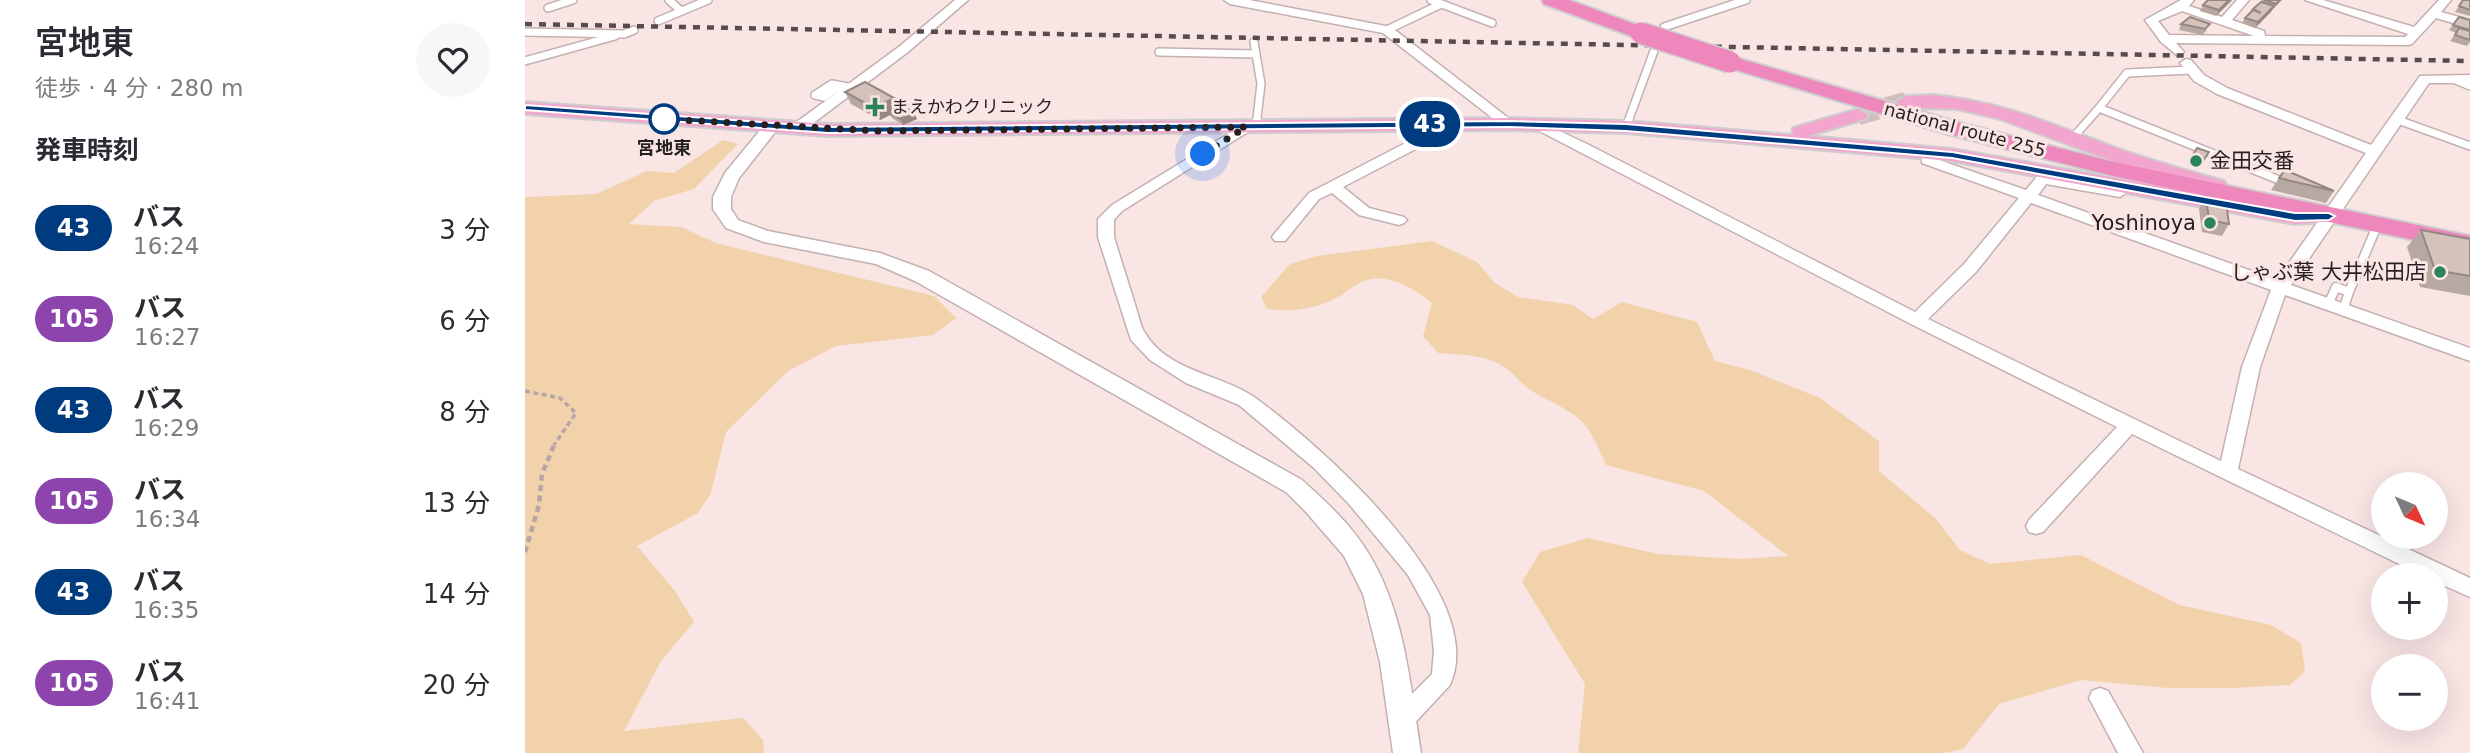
<!DOCTYPE html>
<html lang="ja">
<meta charset="utf-8">
<style>
:root{--surface:#fff;--page:#f7f7f7;--text:#2b2b33;--muted:#7c7c81}
body{margin:0;font-family:"DejaVu Sans","Noto Sans JP",sans-serif;background:var(--page);color:var(--text);height:100vh;display:flex;flex-direction:column;font-size:26px;white-space:nowrap}
*{box-sizing:border-box;margin:0}
p{font-size:23px;color:var(--muted)}
.icon{flex:none;width:38px;height:38px;fill:none;stroke:currentColor;stroke-width:2;stroke-linecap:round;stroke-linejoin:round}
.map{position:relative;flex:1;overflow:hidden}
.side{display:flex;flex-direction:column;background:var(--surface);width:525px}
.side>*{flex:none}
.badge{padding:0 14px;border-radius:23px;font-size:24px;line-height:46px}
.needle{width:46px;rotate:134deg}
.buttons{position:absolute;left:1846px;top:472px;display:grid;gap:14px}
.buttons a{display:grid;place-items:center;width:77px;height:77px;border-radius:50%;background:var(--surface);box-shadow:0 7px 28px #0002;font-size:35px}
.you{position:absolute;width:35px;height:35px;margin:-18px;border:5px solid #fff;border-radius:50%;background:#1a73e8;box-shadow:0 0 0 10px #1a73e833}
.map>.badge{position:absolute;translate:-50% -50%;box-shadow:0 0 0 4px #fff}
h2{padding:0 35px;font-size:26px;line-height:63px}
.round{display:grid;place-items:center;flex:none;width:74px;height:74px;border-radius:37px;background:var(--page)}
.overview{display:flex;align-items:center;justify-content:space-between;height:119px;padding:0 35px}
h1{font-size:33px;font-weight:600;line-height:52px}
ul{padding:0;list-style:none}
li{display:flex;align-items:center;gap:21px;height:91px;padding:0 35px}
li div{flex:1}
li b{display:block;font-size:26px}
li em{font-style:normal}
li .badge{min-width:77px;font-weight:700;text-align:center}
main{display:flex;flex:1;min-height:0}
.map>svg:first-child{display:block}
</style>
<main>
<section class="side">
<div class="overview"><div><h1>宮地東</h1><p>徒歩 · 4 分 · 280 m</p></div><a class="round"><svg class="icon" aria-label="heart" viewBox="0 0 24 24"><path d="M12 20l-8-8c-3-5 5-10 8-4 3-6 11-1 8 4z"/></svg></a></div>
<h2>発車時刻</h2>
<ul>
<li><span class="badge" style="background:#003b80;color:#fff">43</span><div><b>バス</b><p>16:24</p></div><em>3 分</em></li>
<li><span class="badge" style="background:#8e44ad;color:#fff">105</span><div><b>バス</b><p>16:27</p></div><em>6 分</em></li>
<li><span class="badge" style="background:#003b80;color:#fff">43</span><div><b>バス</b><p>16:29</p></div><em>8 分</em></li>
<li><span class="badge" style="background:#8e44ad;color:#fff">105</span><div><b>バス</b><p>16:34</p></div><em>13 分</em></li>
<li><span class="badge" style="background:#003b80;color:#fff">43</span><div><b>バス</b><p>16:35</p></div><em>14 分</em></li>
<li><span class="badge" style="background:#8e44ad;color:#fff">105</span><div><b>バス</b><p>16:41</p></div><em>20 分</em></li>
</ul>
</section>
<div class="map">
<svg width="1945" height="753" viewBox="0 0 1945 753">
<rect width="100%" height="100%" fill="#fae5e5"/>
<path fill="#f1d2ab" d="M 198,140 L 213,144 L 169,189 L 129,201 L 104,224 L 156,227 L 191,243 L 409,296 L 431,318 L 408,335 L 311,346 L 263,371 L 201,432 L 186,493 L 173,513 L 112,546 L 150,591 L 169,622 L 136,661 L 99,731 L 218,718 L 238,740 L 239,753 L 0,753 L 0,197 L 71,194 L 122,171 L 149,173 Z
M 907,241 L 952,262 L 970,283 L 993,297 L 1048,305 L 1068,319 L 1097,302 L 1172,322 L 1190,361 L 1225,370 L 1295,398 L 1354,441 L 1354,471 L 1410,518 L 1435,550 L 1465,564 L 1556,555 L 1655,605 L 1746,625 L 1776,643 L 1780,671 L 1765,685 L 1708,688 L 1643,688 L 1556,680 L 1474,704 L 1438,749 L 1418,753 L 1053,753 L 1060,684 L 997,582 L 1015,552 L 1063,538 L 1133,554 L 1215,559 L 1263,556 L 1179,491 L 1081,465 C 1059,411 1053,418 1007,391 C 997,385 991,376 982,369 C 962,354 937,355 913,353 L 898,336 L 907,303 C 887,287 858,269 833,284 C 824,289 815,297 805,301 C 784,310 764,312 742,309 L 736,297 L 765,264 L 792,256 Z"/>
<g fill="none" stroke-linecap="round" stroke-linejoin="round">
<path stroke="#d0bdbd" stroke-width="20" stroke-dasharray="20 10" stroke-linecap="butt" d="M 1333,115 L 1381,102"/>
<defs>
<path id="service-far1" d="M 144,0 L 156,11
M 906,0 L 967,23
M 23,8 L 48,0
M 133,21 L 183,0
M 862,30 L 914,5
M 1137,31 L 1139,27 L 1221,0
M 0,32 L 99,34 L 109,30
M 729,42 L 736,84 L 731,126
M 634,52 L 731,54
M 0,61 L 90,36
M 1666,70 L 1602,73 L 1574,108 L 1764,184
M 1928,79 L 1945,86
M 324,91 L 312,88 L 299,97 L 290,95 L 307,84 L 328,88
M 1873,120 L 1945,146
M 1101,127 L 1129,51
M 1552,133 L 1574,108"/>
<path id="service" d="M 1824,292 L 1852,226
M 1803,305 L 1811,287 L 1824,292 L 1818,310"/>
<path id="minor" d="M 430,0 L 443,0 L 383,52 L 279,130 L 269,130 L 269,124 L 375,46 Z
M 699,0 L 724,0 L 866,27 L 991,124 L 989,127 L 979,127 L 858,33 L 705,4 Z
M 1656,0 L 1669,0 L 1664,6 L 1697,17 L 1712,0 L 1724,0 L 1707,20 L 1739,31 L 1740,36 L 1880,37 L 1883,34 L 1780,0 L 1798,0 L 1889,27 L 1914,0 L 1926,0 L 1916,12 L 1945,20 L 1945,28 L 1911,18 L 1887,44 L 1883,45 L 1651,43 L 1659,52 L 1653,56 L 1636,42 L 1620,20 ZM 1657,11 L 1729,36 L 1644,35 L 1633,21 Z
M 1661,59 L 1666,60 L 1679,75 L 1702,88 L 1846,145 L 1895,76 L 1945,75 L 1945,83 L 1904,83 L 1766,285 L 1945,348 L 1945,361 L 1760,295 L 1735,367 L 1713,469 L 1945,578 L 1945,597 L 1911,582 L 1911,576 L 1899,576 L 1607,434 L 1518,532 L 1511,534 L 1504,532 L 1501,526 L 1504,520 L 1592,427 L 1386,324 L 1001,124 L 1003,121 L 1013,121 L 1062,144 L 1390,312 L 1439,264 L 1494,198 L 1397,163 L 1397,157 L 1402,156 L 1501,190 L 1515,173 L 1520,172 L 1527,176 L 1588,186 L 1591,182 L 1601,182 L 1602,192 L 1595,197 L 1521,184 L 1513,195 L 1752,280 L 1841,153 L 1692,94 L 1669,81 L 1655,63 ZM 1506,203 L 1746,290 L 1717,367 L 1696,461 L 1403,319 L 1451,272 Z
M 909,120 L 916,124 L 906,141 L 818,187 L 844,208 L 879,217 L 882,220 L 879,223 L 874,225 L 834,215 L 807,193 L 794,199 L 760,241 L 750,241 L 747,237 L 750,233 L 784,193 L 896,135 L 904,121 Z
M 721,123 L 728,127 L 726,130 L 597,211 L 589,220 L 589,237 C 596,261 604,284 611,308 C 614,316 615,326 620,333 C 643,372 696,374 729,397 C 795,445 966,594 925,685 L 885,728 L 877,731 L 869,728 L 866,720 L 869,712 L 907,674 L 909,651 L 905,615 L 883,575 L 824,504 L 789,468 L 714,405 L 661,383 L 625,360 L 606,340 L 573,237 L 573,219 L 587,205 Z
M 1575,688 L 1583,691 L 1618,753 L 1593,753 L 1564,698 L 1567,691 Z"/>
<path id="tertiary" d="M 247,121 L 255,126 L 214,178 L 206,197 L 206,209 L 213,220 L 243,231 L 355,253 L 404,271 L 777,480 C 798,499 820,519 836,542 C 879,602 885,683 896,753 L 868,753 L 855,662 L 838,594 L 819,556 L 781,512 L 761,492 L 390,281 L 351,264 L 239,242 L 201,228 L 188,209 L 188,197 L 200,173 L 241,123 Z"/>
<path id="primary" d="M 1407,95 C 1471,100 1527,124 1586,146 C 1623,160 1661,170 1699,181 L 1702,186 L 1691,193 L 1669,187 L 1598,165 L 1475,119 L 1432,109 L 1381,108 L 1371,102 L 1381,96 Z
M 0,102 L 303,124 L 984,118 L 1101,121 L 1267,135 L 1268,128 L 1333,109 L 1343,115 L 1340,119 L 1283,136 L 1427,149 L 1770,210 L 1812,211 L 1815,216 L 1812,221 L 1770,224 L 1427,161 L 1101,133 L 984,130 L 303,136 L 0,114 Z"/>
<path id="trunk" d="M 1017,0 L 1044,0 L 1123,29 L 1126,33 L 1116,39 L 1109,37 L 1019,4 Z
M 1205,56 L 1439,124 L 1589,162 L 1945,236 L 1945,252 L 1588,176 L 1423,134 L 1198,66 L 1195,62 L 1198,58 Z"/>
</defs>
<use href="#service-far1" stroke="#c4b0b0" stroke-width="10"/>
<use href="#service" stroke="#c4b0b0" stroke-width="11"/>
<use href="#minor" stroke="#c4b0b0" stroke-width="3"/>
<use href="#tertiary" stroke="#c4b0b0" stroke-width="3"/>
<use href="#primary" stroke="#cfcece" stroke-width="4"/>
<use href="#trunk" stroke="#cfcece" stroke-width="4"/>
<path stroke="#b5a5a5" stroke-width="3.5" stroke-dasharray="5 3.5" stroke-linecap="butt" d="M 0,391 L 35,398 L 51,413 L 29,445"/>
<path stroke="#b5a5a5" stroke-width="4.5" stroke-dasharray="6 4.5" stroke-linecap="butt" d="M 0,552 L 14,505 L 17,474 L 30,443"/>
<use href="#service-far1" stroke="#fff" stroke-width="7"/>
<use href="#service" stroke="#fff" stroke-width="8"/>
<use href="#minor" fill="#fff" fill-rule="evenodd"/>
<use href="#tertiary" fill="#fff" fill-rule="evenodd"/>
<use href="#primary" fill="#f2a5cd" fill-rule="evenodd"/>
<use href="#trunk" fill="#ee87bc" fill-rule="evenodd"/>
<path stroke="#564c4c" stroke-width="4.5" stroke-dasharray="7 7" stroke-linecap="butt" d="M 0,24 L 1945,61"/>
<defs>
<path id="trunk-bridge" d="M 1116,33 L 1205,62"/>
</defs>
<use href="#trunk-bridge" stroke="#cfcece" stroke-width="24" stroke-linecap="butt"/>
<use href="#trunk-bridge" stroke="#ee87bc" stroke-width="21"/>
</g>
<path fill="#b7a8a1" d="M 1707,0 L 1691,16 L 1675,11 L 1678,5 Z
M 1737,0 L 1757,0 L 1730,28 L 1717,23 L 1720,18 Z
M 1938,0 L 1945,0 L 1945,16 L 1930,12 Z
M 1934,17 L 1945,20 L 1945,42 L 1942,46 L 1925,41 L 1931,33 L 1924,30 Z
M 1656,24 L 1682,30 L 1677,35 L 1654,30 Z
M 320,92 L 369,98 L 374,108 L 389,113 L 392,119 L 378,125 L 367,118 L 365,115 L 355,120 L 326,104 Z
M 1672,148 L 1684,152 L 1674,168 L 1663,164 Z
M 1754,178 L 1809,191 L 1801,203 L 1746,190 Z
M 1681,197 L 1704,224 L 1697,236 L 1677,232 L 1674,209 Z
M 1896,230 L 1945,239 L 1945,296 L 1895,287 L 1882,247 Z"/>
<path fill="#958883" d="M 1704,0 L 1707,0 L 1691,16 L 1694,10 Z
M 1749,6 L 1746,12 L 1730,28 L 1733,22 Z
M 369,98 L 375,110 L 364,113 L 365,115 L 355,120 L 349,108 Z
M 389,113 L 392,119 L 378,125 L 375,119 Z"/>
<path fill="#d5c3bb" stroke="#958883" stroke-width="2" d="M 1683,0 L 1704,0 L 1694,10 L 1678,5 Z
M 1739,0 L 1755,0 L 1751,4 Z
M 1938,0 L 1945,0 L 1945,10 L 1934,6 Z
M 1736,2 L 1749,6 L 1733,22 L 1720,18 L 1728,10 L 1736,13 L 1728,9 Z
M 1665,17 L 1685,24 L 1680,29 L 1656,24 Z
M 1934,17 L 1945,20 L 1945,30 L 1928,25 Z
M 1934,28 L 1945,31 L 1945,40 L 1930,35 Z
M 340,82 L 369,98 L 349,108 L 320,92 Z
M 378,106 L 389,113 L 375,119 L 364,113 Z
M 1672,148 L 1684,152 L 1677,162 L 1666,158 Z
M 1760,170 L 1809,191 L 1754,178 Z
M 1681,197 L 1701,202 L 1704,224 L 1684,220 Z
M 1896,230 L 1945,239 L 1945,276 L 1910,270 Z"/>
<path fill="#003b80" stroke="#fff" stroke-width="2" d="M 0,105 L 303,127 L 984,121 L 1101,124 L 1427,152 L 1770,213 L 1804,213 L 1810,216 L 1804,220 L 1770,221 L 1427,158 L 1101,131 L 984,127 L 303,133 L 0,110 Z"/>
<g fill="none" stroke-linecap="round" stroke-linejoin="round">
<path stroke="#261f1f" stroke-width="7" stroke-dasharray="0 12.6" d="M 139,119 L 353,131 L 721,127 L 678,154"/>
</g>
<g fill="#2b8358" stroke="#fae5e5" stroke-width="2.5">
<path d="M346.5 96.5h7v7h7v7h-7v7h-7v-7h-7v-7h7z"/>
<circle cx="1671" cy="161" r="7"/>
<circle cx="1685" cy="223" r="7"/>
<circle cx="1915" cy="272" r="7"/>
</g>
<circle fill="#fff" stroke="#003b80" stroke-width="3.5" cx="139" cy="119" r="14"/>
<g text-anchor="middle" stroke-width="6" stroke-linejoin="round" paint-order="stroke">
<g font-size="18" fill="#261f1f" stroke="#fae5e5" text-anchor="start">
<text x="366" y="113">まえかわクリニック</text>
</g>
<g font-size="18" fill="#261f1f" stroke="#fae5e5">
<text transform="translate(1440 130) rotate(15)" y="6">national route 255</text>
</g>
<g font-size="18" font-weight="bold" fill="#261f1f" stroke="#fae5e5">
<text x="139" y="154">宮地東</text>
</g>
<g font-size="21" fill="#261f1f" stroke="#fae5e5" text-anchor="end">
<text x="1685" y="168" text-anchor="start">金田交番</text>
<text x="1671" y="230">Yoshinoya</text>
<text x="1901" y="279">しゃぶ葉 大井松田店</text>
</g>
</g>
</svg>
<div class="buttons">
<a><svg class="needle" viewBox="-14 -14 28 28"><path d="M0-13l5 13h-10z" fill="#e53935"/><path d="M0 13l5-13h-10z" fill="#7c7c81"/></svg></a>
<a>+</a>
<a>−</a>
</div>
<div class="you" style="left:678px;top:154px"></div>
<b class="badge" style="left:905px;top:124px;background:#003b80;color:#fff">43</b>
</div>
</main>
